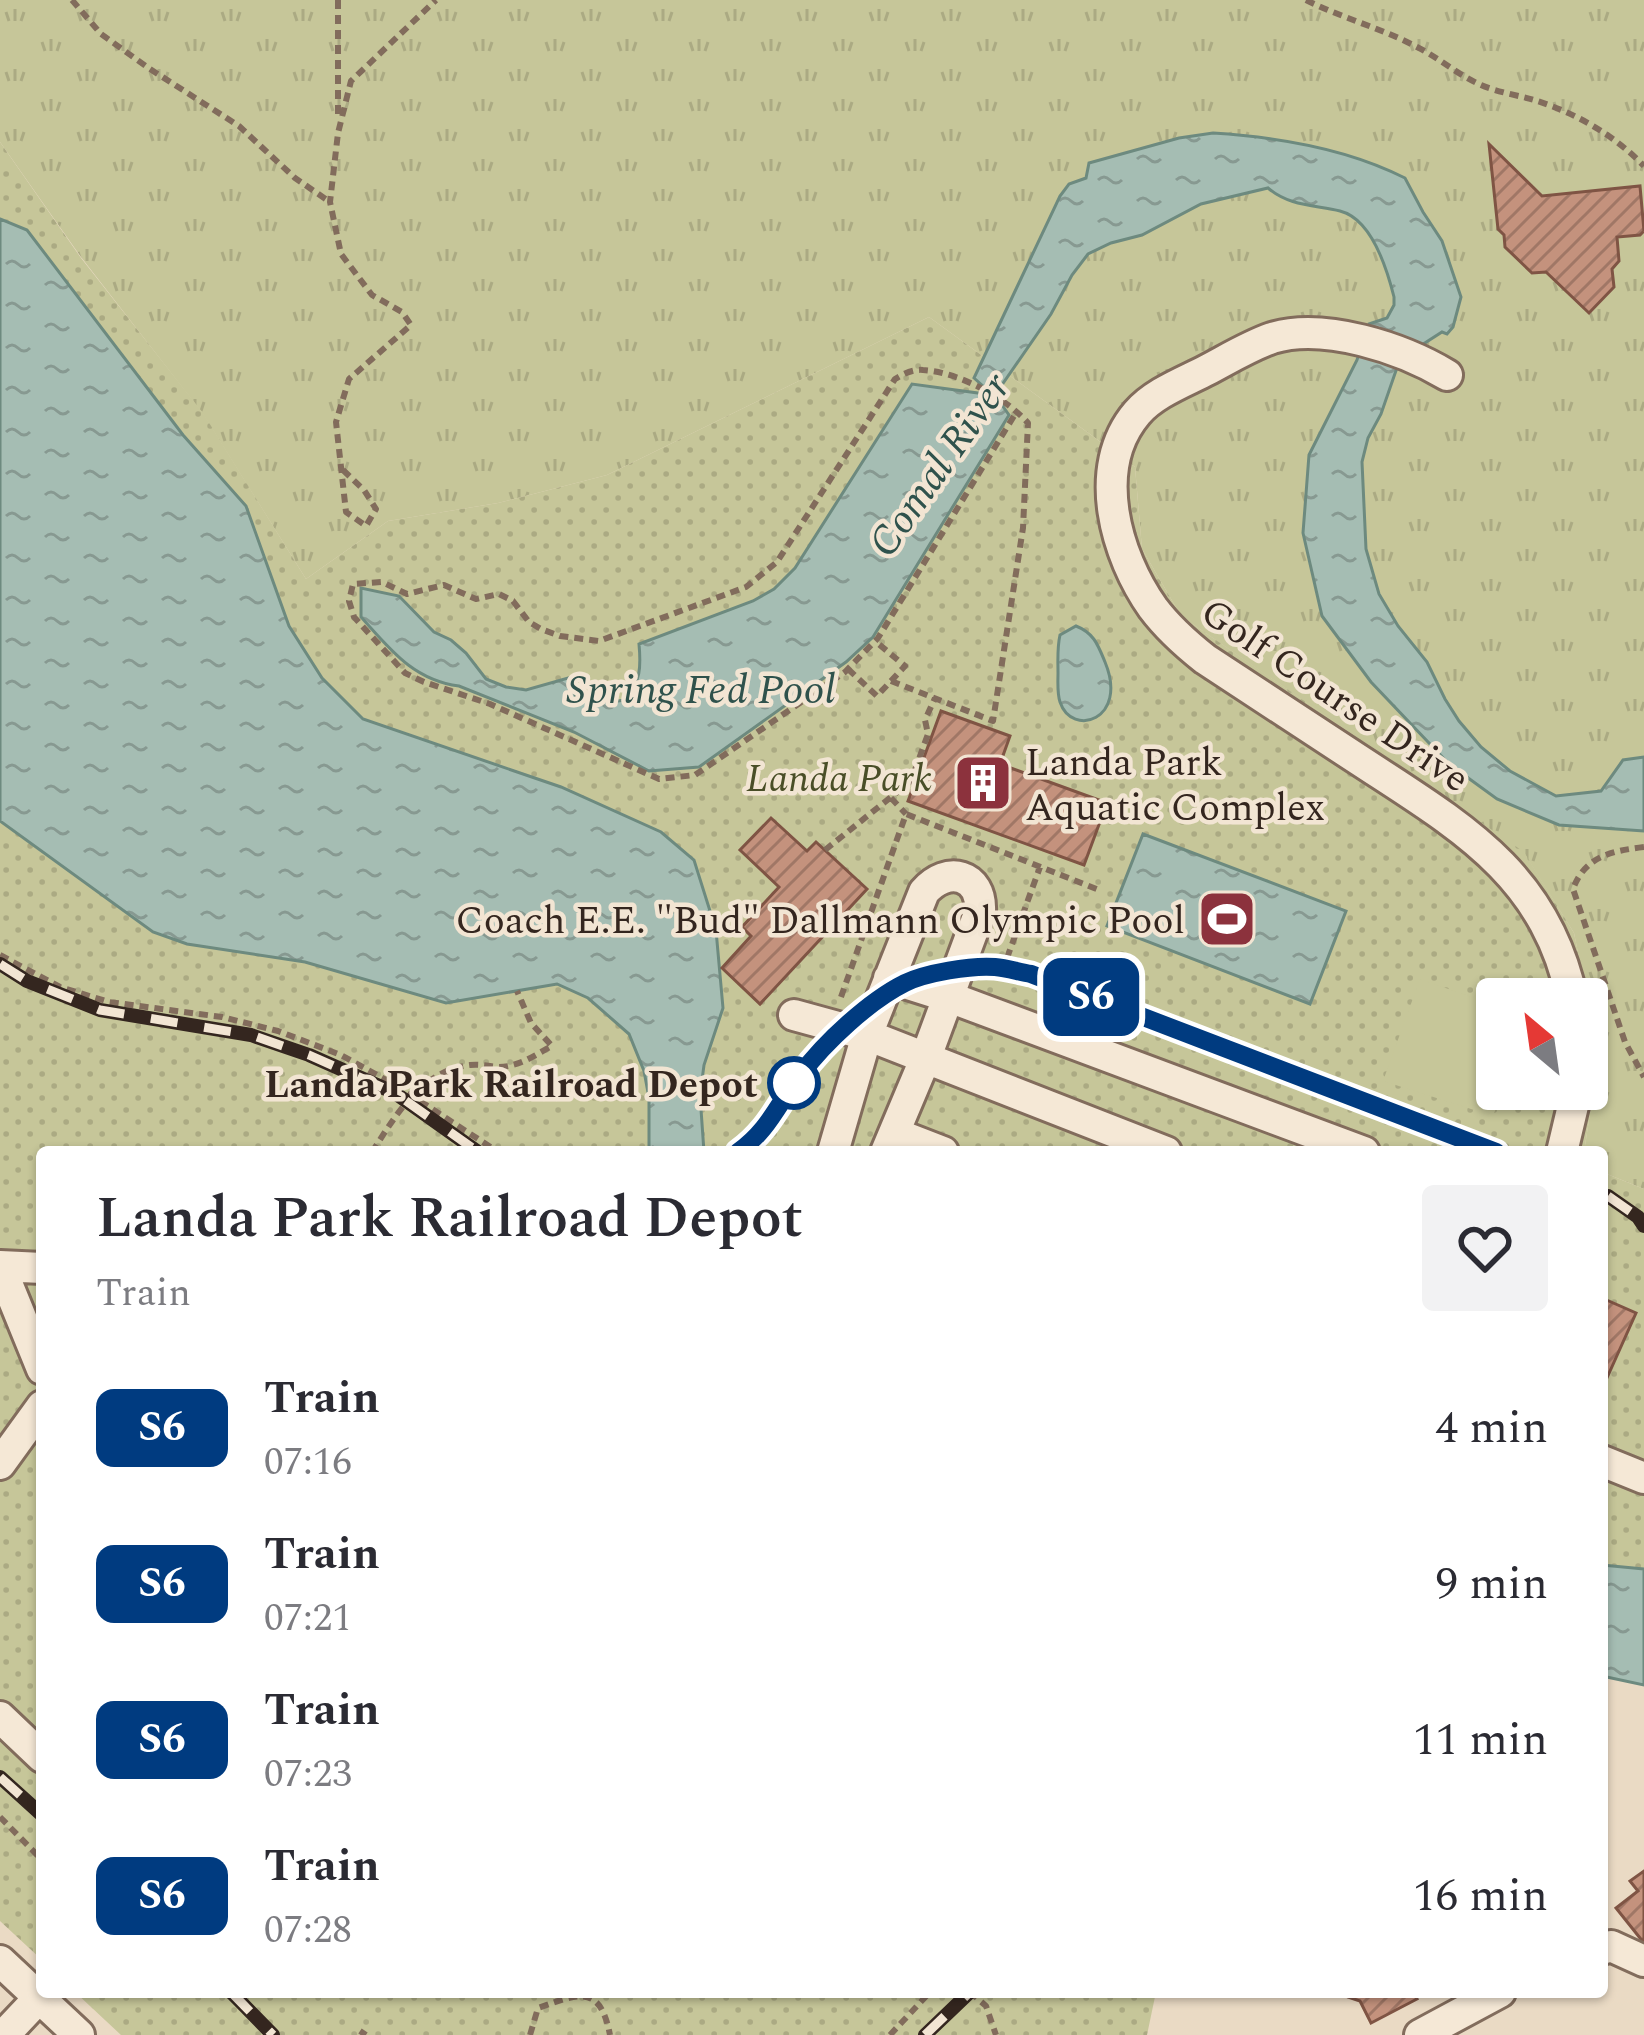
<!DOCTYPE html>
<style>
:root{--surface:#fff;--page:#f2f2f3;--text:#2b2b33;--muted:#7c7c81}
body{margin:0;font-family:Spectral,serif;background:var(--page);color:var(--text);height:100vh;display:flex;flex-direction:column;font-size:45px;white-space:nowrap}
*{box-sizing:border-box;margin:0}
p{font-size:39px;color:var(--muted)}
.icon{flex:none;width:66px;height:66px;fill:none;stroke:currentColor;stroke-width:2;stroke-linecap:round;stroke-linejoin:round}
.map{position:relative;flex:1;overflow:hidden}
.side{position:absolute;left:36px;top:1146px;width:1572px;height:852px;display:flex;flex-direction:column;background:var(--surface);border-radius:12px;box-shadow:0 3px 9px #0004}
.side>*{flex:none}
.badge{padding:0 24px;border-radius:18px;font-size:42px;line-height:78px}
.needle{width:78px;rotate:331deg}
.tools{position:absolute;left:1476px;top:978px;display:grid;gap:24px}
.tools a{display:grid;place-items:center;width:132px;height:132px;border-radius:12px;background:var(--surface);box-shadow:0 3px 9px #0004;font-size:60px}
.map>.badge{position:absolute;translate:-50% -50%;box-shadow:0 0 0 6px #fff}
.round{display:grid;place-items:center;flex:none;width:126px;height:126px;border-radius:12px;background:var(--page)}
.summary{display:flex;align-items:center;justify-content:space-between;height:204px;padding:0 60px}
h1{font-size:57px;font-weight:600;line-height:90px}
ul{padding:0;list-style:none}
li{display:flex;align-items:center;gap:36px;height:156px;padding:0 60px}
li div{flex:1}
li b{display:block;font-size:45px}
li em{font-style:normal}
li .badge{min-width:132px;font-weight:700;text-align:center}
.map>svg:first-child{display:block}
</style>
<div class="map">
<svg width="1644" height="2035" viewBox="0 0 1644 2035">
<defs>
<pattern id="grass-tufts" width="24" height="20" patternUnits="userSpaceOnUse" patternTransform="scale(3)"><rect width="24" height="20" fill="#c6c699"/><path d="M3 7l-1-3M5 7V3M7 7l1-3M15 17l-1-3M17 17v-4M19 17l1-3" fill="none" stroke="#abaa83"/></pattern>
<pattern id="park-dots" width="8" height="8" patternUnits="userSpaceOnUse" patternTransform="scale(3)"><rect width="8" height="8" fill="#c6c699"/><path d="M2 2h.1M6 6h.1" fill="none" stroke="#abaa83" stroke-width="1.8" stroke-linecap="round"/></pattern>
<pattern id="water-ripples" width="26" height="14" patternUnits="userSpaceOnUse" patternTransform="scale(3)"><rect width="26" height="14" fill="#a5bdb3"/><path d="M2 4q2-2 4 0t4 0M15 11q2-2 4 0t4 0" fill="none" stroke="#879991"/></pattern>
<pattern id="building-hatch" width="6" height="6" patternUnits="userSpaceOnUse" patternTransform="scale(3)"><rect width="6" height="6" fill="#c4927d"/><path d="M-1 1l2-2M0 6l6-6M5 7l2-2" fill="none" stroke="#a07766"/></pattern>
</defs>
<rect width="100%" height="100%" fill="#eadac4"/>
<path fill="url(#grass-tufts)" d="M 0,0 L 1644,0 L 1644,1189 L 1602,1172 L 1602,1152 L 1584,1152 L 1599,1056 L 1574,933 L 1524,853 L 1181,616 L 1142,549 L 1135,467 L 929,317 L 607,475 L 498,503 L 388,521 L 306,579 L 203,414 L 81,257 L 0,142 Z"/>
<path fill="url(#park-dots)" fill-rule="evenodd" d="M 0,142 L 81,258 L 203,413 L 306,579 L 388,521 L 498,503 L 607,475 L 929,317 L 1135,467 L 1142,549 L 1181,616 L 1524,852 L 1574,933 L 1599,1056 L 1584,1152 L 42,1152 L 42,1960 L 0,1921 ZM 1497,999 L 1587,999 L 1587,1089 L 1497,1089 Z
M 1602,1172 L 1644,1189 L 1644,1569 L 1602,1565 Z
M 75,1992 L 1156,1992 L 1147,2035 L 121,2035 Z"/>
<path fill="#c6c699" d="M 1420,979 L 1497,1006 L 1497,1089 L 1503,1089 L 1493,1116 L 1383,1081 Z"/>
<path fill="url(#water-ripples)" stroke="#6d8a7f" stroke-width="3" d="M 1213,133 C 1278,137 1346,148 1405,178 L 1423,212 L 1442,241 L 1461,297 L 1453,327 L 1447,334 L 1442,332 L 1400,359 L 1381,414 L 1368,438 L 1362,462 L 1366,549 L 1379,594 L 1398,626 L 1427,662 L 1445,699 L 1459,721 L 1481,747 L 1510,771 L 1556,796 L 1601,791 L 1623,760 L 1644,757 L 1644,831 L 1559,825 L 1497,799 L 1449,764 L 1371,682 L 1322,616 L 1303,533 L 1309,455 L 1357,360 L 1369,324 L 1387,318 L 1394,305 L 1394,297 C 1387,269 1372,219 1340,211 C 1314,205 1289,206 1268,188 L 1201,204 L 1142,235 L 1111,243 L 1088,254 L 1072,275 L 1051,314 L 995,395 L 1009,415 L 873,637 L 846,662 L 699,767 L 649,771 L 574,732 L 459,686 C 413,680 390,649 361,617 L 361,588 L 399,596 L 434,632 L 451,640 L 466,653 L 486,679 L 506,687 L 526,690 L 568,678 L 576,697 L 610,702 L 625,700 C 641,682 641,666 639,644 L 753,601 L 774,589 L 795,568 L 912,384 L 993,395 L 974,378 L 1060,196 L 1069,184 L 1086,178 L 1089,163 L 1179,138 Z
M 0,219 L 27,230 L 183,435 L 246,506 L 289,626 L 322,678 L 363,719 L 561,787 L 661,832 L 694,860 L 716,930 L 723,1008 L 704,1065 L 700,1095 L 704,1152 L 649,1152 L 649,1098 L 644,1071 L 629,1034 L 588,998 L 557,984 L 446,1003 L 305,962 L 187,944 L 153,932 L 0,821 Z
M 1076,626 C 1094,633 1098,645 1105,662 C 1129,720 1072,738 1060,702 C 1057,693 1058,682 1058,673 C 1058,660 1057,648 1060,635 Z
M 1143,834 L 1346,911 L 1310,1004 L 1107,926 Z
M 1602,1565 L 1644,1569 L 1644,1685 L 1602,1676 Z"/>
<path fill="url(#building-hatch)" stroke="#7f5444" stroke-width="3" d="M 1489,144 L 1542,196 L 1640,186 L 1644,231 L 1640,235 L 1617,237 L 1619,261 L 1612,269 L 1614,287 L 1589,313 L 1546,272 L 1532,273 L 1505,247 L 1504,235 L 1498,229 Z
M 941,711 L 1010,736 L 1000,764 L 1107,803 L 1084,865 L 908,801 Z
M 771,818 L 807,851 L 816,842 L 867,889 L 760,1004 L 722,968 L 751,936 L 742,927 L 779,887 L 740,850 Z
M 1602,1298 L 1636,1313 L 1602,1389 Z
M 1644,1871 L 1644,1943 L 1616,1908 L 1638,1891 L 1630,1881 Z
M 1346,1992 L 1413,1992 L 1417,1999 L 1371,2023 L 1360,2001 L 1348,1997 Z"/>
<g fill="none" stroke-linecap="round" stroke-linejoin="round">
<defs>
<path id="minor" d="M 1447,375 C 1402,348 1324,322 1272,338 C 1249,346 1228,359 1207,370 C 1184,382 1154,393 1137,413 C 1090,468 1116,556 1153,608 C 1168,628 1186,644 1205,659 C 1256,693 1308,726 1359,760 C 1458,825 1546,873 1572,999
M 889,978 L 949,997 L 1364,1152
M 794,1015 L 867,1035 L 1166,1152
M 894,1133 L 943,1152
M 833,1152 L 867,1035 L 924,892 C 947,865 982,874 980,911 L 926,1057 L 886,1152
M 1562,1152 L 1577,1089
M 0,1266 L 42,1369
M 0,1266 L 42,1268
M 1602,1461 L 1644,1478
M 0,1464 L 42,1406
M 0,1717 L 42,1757
M 1602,1949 L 1611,1946 L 1644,1961
M 0,1961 L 79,2035
M 4,2035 L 39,1998
M 1420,2035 L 1500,1992"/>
</defs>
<use href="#minor" stroke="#826c5c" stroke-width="36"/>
<path stroke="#826c5c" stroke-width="6" stroke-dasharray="9 6" stroke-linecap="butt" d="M 72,0 L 101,34 L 150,69 L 239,126 L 295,178 L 330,202
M 338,0 L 338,117
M 1306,0 C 1342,18 1381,28 1417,47 C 1439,58 1458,75 1481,85 C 1497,92 1517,95 1534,100 C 1576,113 1614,135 1644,166
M 343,470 L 364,490 L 376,509 L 366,526 L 346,512 L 336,422 L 349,379 L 411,325 L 402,312 L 372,295 L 341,254 L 330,202 L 338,133 L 351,81 L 436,0
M 848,669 L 877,696 L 905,666 L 875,641
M 891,681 L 993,721 L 1023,528 L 1028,423 C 1005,397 958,372 923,370 C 913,369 903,374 895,379 L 777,562 L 746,587 L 599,641 L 560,636 L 541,629 L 529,622 L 513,601 L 499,594 L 476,599 L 444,585 L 407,594 L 382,582 L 353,584 L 349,601 L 354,617 L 405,673 L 424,682 L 490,704 L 659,779 L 695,775 L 845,672 L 878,638 L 1017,411
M 891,798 L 906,814
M 1644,847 C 1612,851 1585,856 1573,889 L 1625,1042 L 1644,1077
M 825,850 L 911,781 L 928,734 L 925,720 L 935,698
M 0,955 L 60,987 L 109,1002 L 222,1017 L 278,1031 L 341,1055 L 397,1086 L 498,1152
M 1007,958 L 1040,867
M 841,997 L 906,814 L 1099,890
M 372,1152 C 396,1115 421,1071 470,1065 C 480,1064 488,1066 498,1067 C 519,1067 535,1055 552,1046 L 531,1023 L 517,991
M 0,1817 L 42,1860
M 970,1992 L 986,2006 L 996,2035
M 360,2031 L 366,2035
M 530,2035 L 538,2008 C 578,1994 600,1983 610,2035
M 890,2035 L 930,1992"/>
<use href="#minor" stroke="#f5e8d6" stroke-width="30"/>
<defs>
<path id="rail" d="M 0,964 L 27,981 L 100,1010 L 251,1035 L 309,1055 L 395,1093 L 478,1152
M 738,1152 C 766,1132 777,1107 796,1079 C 817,1050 877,993 910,981 C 934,972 968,965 994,967 C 1006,968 1019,972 1031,974 L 1496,1152
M 1608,1196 L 1638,1217 L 1644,1226
M 0,1777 L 42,1815
M 231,1992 L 273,2035
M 925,2035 L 970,1992"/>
</defs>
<use href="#rail" stroke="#34261f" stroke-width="14"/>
<use href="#rail" stroke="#f2e5d3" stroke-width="9" stroke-dasharray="27" stroke-linecap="butt"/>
</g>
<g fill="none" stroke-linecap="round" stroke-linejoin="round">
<defs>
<path id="line" d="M 738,1152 C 770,1129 778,1103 801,1074 C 825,1042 869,1001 905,983 C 925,973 972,965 995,967 C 1007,968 1019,972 1031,974 L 1496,1152"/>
</defs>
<use href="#line" stroke="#fff" stroke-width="27"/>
<use href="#line" stroke="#003b80" stroke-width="18"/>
</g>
<defs>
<symbol id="building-square" viewBox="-11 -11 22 22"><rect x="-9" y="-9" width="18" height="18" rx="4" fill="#8c323d" stroke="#f2e5d3"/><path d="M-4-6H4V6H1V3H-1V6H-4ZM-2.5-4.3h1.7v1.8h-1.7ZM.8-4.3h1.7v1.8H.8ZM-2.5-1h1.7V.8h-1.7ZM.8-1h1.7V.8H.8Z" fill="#fff"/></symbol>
<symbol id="stadium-square" viewBox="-11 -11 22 22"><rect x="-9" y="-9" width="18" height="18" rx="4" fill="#8c323d" stroke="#f2e5d3"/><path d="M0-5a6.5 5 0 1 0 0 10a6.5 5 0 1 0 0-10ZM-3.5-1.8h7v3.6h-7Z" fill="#fff"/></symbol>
</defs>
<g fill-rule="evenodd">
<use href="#building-square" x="950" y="750" width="66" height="66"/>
<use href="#stadium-square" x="1194" y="886" width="66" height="66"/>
</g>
<circle fill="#fff" stroke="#003b80" stroke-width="6" cx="794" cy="1083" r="24"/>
<g text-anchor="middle" stroke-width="9" stroke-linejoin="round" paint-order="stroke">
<g font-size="39" fill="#34261f" stroke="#f2e5d3">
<text transform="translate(1336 694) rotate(34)" y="14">Golf Course Drive</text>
</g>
<g font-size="39" fill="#34261f" stroke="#f2e5d3" text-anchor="start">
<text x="1025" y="775">Landa Park<tspan x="1025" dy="45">Aquatic Complex</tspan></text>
<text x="1185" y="933" text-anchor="end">Coach E.E. "Bud" Dallmann Olympic Pool</text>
</g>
<g font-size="39" font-style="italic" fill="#494e27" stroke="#f2e5d3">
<text x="839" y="791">Landa Park</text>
</g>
<g font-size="39" font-weight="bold" fill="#34261f" stroke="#f2e5d3" text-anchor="end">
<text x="758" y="1097">Landa Park Railroad Depot</text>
</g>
<g font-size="42" font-style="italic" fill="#2f524c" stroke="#f2e5d3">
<text transform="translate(938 464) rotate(-55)" y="15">Comal River</text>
<text x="701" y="703">Spring Fed Pool</text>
</g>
</g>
</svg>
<div class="tools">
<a><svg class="needle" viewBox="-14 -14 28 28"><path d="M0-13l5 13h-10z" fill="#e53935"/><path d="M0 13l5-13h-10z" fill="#7c7c81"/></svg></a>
</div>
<b class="badge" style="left:1091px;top:997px;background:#003b80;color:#fff">S6</b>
<section class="side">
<div class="summary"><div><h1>Landa Park Railroad Depot</h1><p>Train</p></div><a class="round"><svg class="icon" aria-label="heart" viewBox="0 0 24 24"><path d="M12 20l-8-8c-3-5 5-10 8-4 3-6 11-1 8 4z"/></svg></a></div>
<ul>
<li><span class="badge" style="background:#003b80;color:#fff">S6</span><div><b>Train</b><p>07:16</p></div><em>4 min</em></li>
<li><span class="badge" style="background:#003b80;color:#fff">S6</span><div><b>Train</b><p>07:21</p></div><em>9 min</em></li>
<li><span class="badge" style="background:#003b80;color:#fff">S6</span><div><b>Train</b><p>07:23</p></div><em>11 min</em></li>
<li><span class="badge" style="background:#003b80;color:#fff">S6</span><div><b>Train</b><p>07:28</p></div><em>16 min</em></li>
</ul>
</section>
</div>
